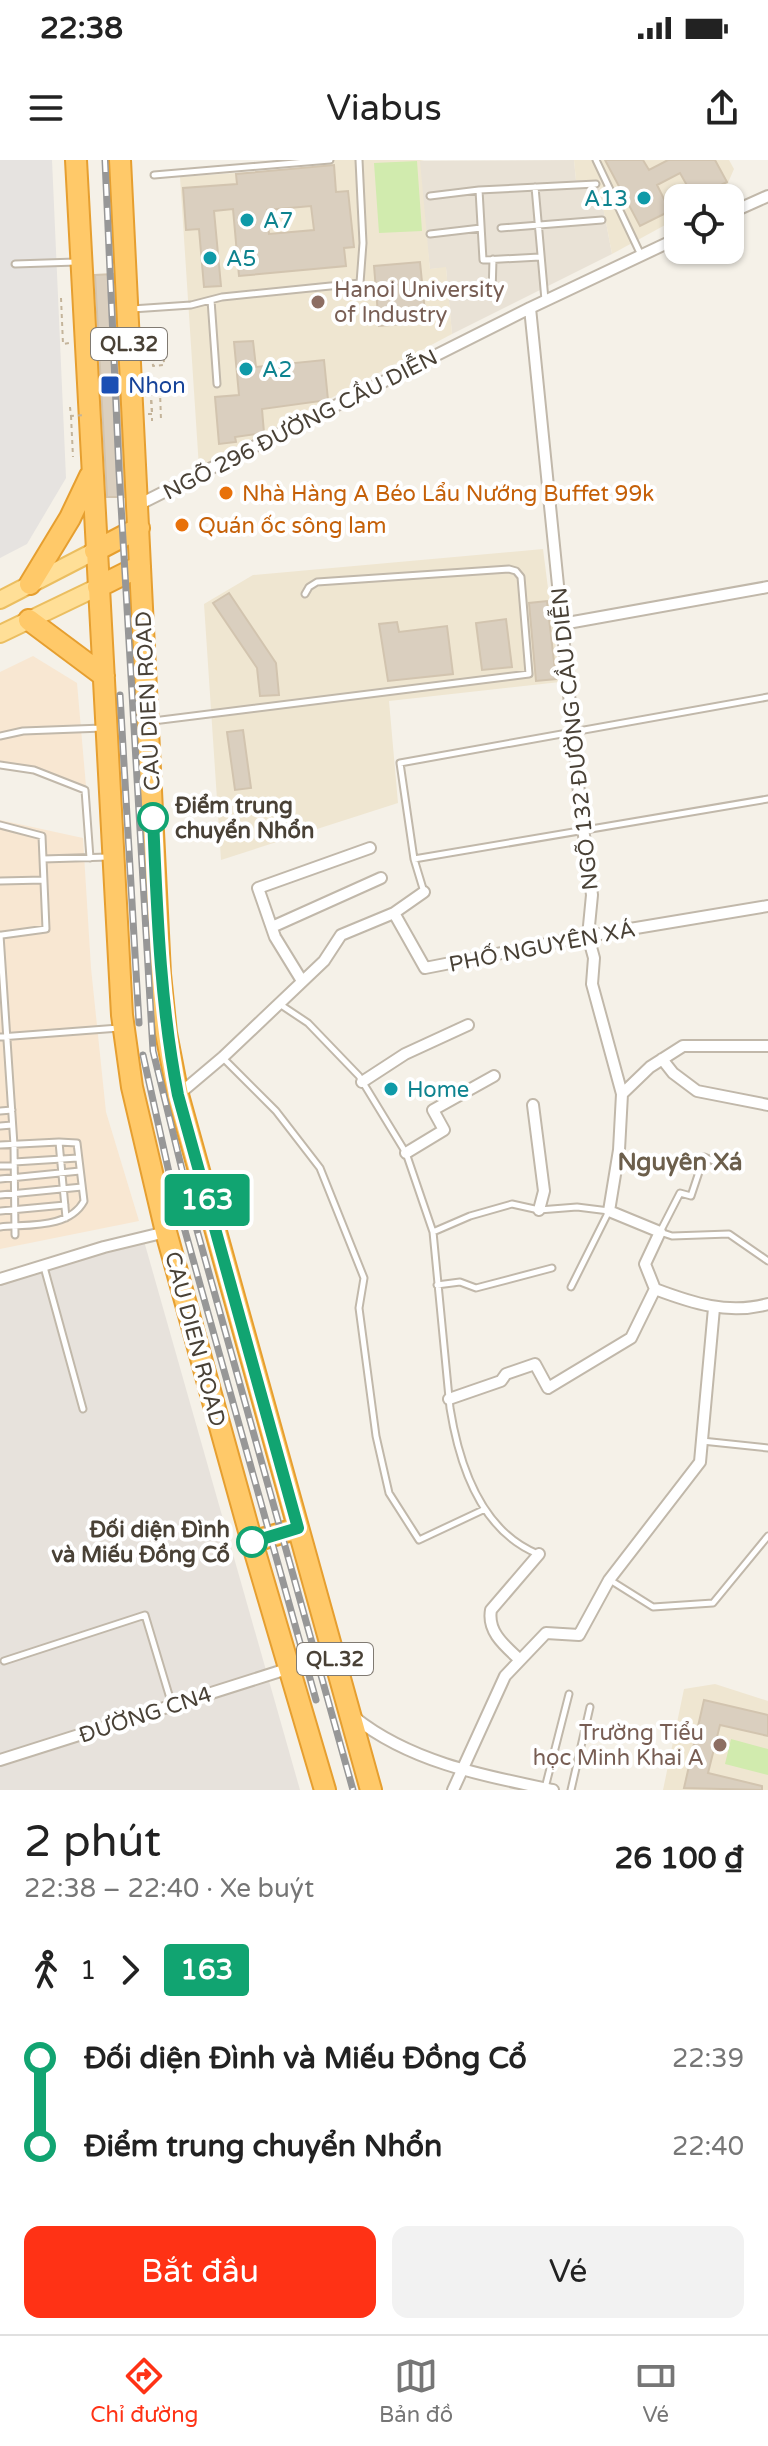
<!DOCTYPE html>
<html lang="vi">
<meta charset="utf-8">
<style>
:root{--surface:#fff;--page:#f2f2f2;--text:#222;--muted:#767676;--line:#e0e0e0;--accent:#ff3215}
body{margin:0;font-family:"Varela Round",sans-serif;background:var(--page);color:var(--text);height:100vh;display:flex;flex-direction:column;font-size:30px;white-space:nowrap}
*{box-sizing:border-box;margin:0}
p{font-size:26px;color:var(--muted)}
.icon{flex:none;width:44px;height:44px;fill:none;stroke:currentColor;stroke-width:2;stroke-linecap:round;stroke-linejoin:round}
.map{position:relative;height:1630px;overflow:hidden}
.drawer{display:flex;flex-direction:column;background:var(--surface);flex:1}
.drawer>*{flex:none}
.badge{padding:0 16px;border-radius:6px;font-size:28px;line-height:52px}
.fabs{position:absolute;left:664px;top:24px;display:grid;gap:16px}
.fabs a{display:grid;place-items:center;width:80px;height:80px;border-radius:16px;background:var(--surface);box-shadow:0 2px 6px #0004;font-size:40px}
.map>.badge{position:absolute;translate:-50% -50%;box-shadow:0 0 0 4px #fff}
.legs{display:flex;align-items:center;gap:12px;height:88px;padding:0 24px;font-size:26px}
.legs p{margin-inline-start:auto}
.head{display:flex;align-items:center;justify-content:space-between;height:136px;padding:0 24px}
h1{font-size:44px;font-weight:600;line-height:60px}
.cta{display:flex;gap:16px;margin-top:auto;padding:16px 24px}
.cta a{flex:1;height:92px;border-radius:16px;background:var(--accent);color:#fff;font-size:32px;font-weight:600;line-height:92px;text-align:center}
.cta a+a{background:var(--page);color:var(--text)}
ul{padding:0 24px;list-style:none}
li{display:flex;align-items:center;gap:28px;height:88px;font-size:30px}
li i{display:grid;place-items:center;width:12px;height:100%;margin:0 10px;background:currentColor}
li i::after{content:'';width:20px;height:20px;margin:-10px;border:6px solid;border-radius:50%;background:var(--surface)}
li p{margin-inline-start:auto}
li:first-child i{background:linear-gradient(#0000 50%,currentColor 0)}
li:last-child i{background:linear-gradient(currentColor 50%,#0000 0)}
.status{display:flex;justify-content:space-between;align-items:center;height:56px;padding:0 40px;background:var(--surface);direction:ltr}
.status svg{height:22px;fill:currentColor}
header{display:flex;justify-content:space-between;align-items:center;height:104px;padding:0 24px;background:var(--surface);font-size:36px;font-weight:600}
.dock{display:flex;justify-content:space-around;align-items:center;height:112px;border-top:2px solid var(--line);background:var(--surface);font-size:22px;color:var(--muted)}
.dock a{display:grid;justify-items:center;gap:4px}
.dock .active{color:var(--accent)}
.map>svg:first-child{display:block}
</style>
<div class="status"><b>22:38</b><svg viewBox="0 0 49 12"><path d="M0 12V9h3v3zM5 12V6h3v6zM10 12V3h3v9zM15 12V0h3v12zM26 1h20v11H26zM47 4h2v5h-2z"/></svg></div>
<header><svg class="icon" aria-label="menu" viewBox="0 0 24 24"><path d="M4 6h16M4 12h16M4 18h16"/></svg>Viabus<svg class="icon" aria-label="share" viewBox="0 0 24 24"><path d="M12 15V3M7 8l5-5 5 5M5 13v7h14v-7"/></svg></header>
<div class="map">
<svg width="768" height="1630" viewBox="0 0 768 1630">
<rect width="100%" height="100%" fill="#f5f1e8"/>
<path fill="#e9e2d6" d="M 574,0 L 576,20 L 598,20 L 612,94 L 452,174 L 446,108 L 430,109 L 417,1 Z"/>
<path fill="#f8e7d2" d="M 33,496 L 77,523 L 86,626 L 31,607 L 0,602 L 0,512 Z
M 0,660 L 83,678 L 91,808 L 106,952 L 139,1061 L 0,1089 Z"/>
<path fill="#e7e2dc" d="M 144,1081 L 300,1630 L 0,1630 L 0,1124 L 91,1095 Z"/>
<path fill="#efe6d1" d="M 316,0 L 424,0 L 420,1 L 430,109 L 446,107 L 452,174 L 199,308 L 180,17 L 317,7 Z
M 574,0 L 729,0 L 734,9 L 723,34 L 716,38 L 678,38 L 678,58 L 612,94 L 598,21 L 576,20 Z
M 543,389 L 560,522 L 389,541 L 398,643 L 221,700 L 204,444 L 253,415 Z
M 715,1524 L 768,1541 L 768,1630 L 663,1630 L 684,1529 Z"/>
<path fill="#d1ebae" d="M 417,1 L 422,71 L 379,73 L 374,3 Z
M 731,1579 L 768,1589 L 768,1615 L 725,1604 Z"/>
<path fill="#e6e3e0" d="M 0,0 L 52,0 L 66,318 L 27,384 L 0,398 Z"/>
<path fill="#dacfbf" stroke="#d2c4af" stroke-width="2" fill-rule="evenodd" d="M 605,0 L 643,0 L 649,10 L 668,0 L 715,0 L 727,22 L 694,38 L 680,13 L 657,25 L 670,51 L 640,66 Z
M 334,5 L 336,32 L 348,31 L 354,87 L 344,88 L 346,106 L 239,116 L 233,49 L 214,51 L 221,126 L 204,127 L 199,69 L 186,70 L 183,28 L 237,24 L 236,14 ZM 311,46 L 314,70 L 269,74 L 267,50 Z
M 420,102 L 426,162 L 379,166 L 374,106 Z
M 113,114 L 124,337 L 107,337 L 95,115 Z
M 253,181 L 256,207 L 324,200 L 328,240 L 262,249 L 264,273 L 235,277 L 236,282 L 219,284 L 215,237 L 239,235 L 234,182 Z
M 229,433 L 276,503 L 279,535 L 260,536 L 257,508 L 213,443 Z
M 547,441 L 556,519 L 536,521 L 529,443 Z
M 506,459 L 512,507 L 482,510 L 476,463 Z
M 397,462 L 399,472 L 447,466 L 453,514 L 388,521 L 379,464 Z
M 243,570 L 251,628 L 235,630 L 227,572 Z
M 704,1540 L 768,1555 L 768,1576 L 720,1565 L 708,1613 L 762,1626 L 762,1630 L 684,1628 Z"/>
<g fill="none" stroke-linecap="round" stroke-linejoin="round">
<defs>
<path id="lane" d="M 596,0 L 641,95
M 154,15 L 330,0
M 535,27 L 545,140
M 430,36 L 479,30
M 501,68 L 602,60
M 430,74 L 481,68
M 540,97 L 483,100 L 479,30 L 596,24
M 15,104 L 76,102
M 454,135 L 492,134 L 493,99
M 211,140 L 217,224
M 132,149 L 191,145 L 222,137 L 360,123 L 363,83 L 359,0
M 153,561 L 529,514 L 521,417 L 516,411 L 509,409 L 317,422 L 309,427 L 305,434
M 0,576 L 23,571 L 103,568
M 0,605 L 34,610 L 85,630 L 90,698
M 0,665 L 42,676 L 43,699 L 108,697
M 414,699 L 768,639
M 0,721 L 44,720
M 424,732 L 414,699 L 400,603 L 768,537
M 0,775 L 14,985 L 15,1075
M 2,775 L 46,769 L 43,699
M 278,843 L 308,863 L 359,916 L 406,993 L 433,1072 L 450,1248 C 459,1304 481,1371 538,1394
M 0,877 L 119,868
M 223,898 L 276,951 L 320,1008 L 364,1118 L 359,1148 L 376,1276 L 389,1333 L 419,1380 L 485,1349
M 0,951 L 12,950
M 0,966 L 12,965
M 0,985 L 59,982 L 66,1058
M 14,1002 L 78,998
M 0,1006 L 14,1006
M 733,1009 L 704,997 L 691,1036 L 680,1033 L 660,1072 L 672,1076 L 729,1074 L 768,1101
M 0,1019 L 80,1011
M 0,1035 L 82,1027
M 0,1051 L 65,1045
M 0,1067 C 27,1064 69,1069 84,1041 L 77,983 L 59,982
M 433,1072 L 470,1056 L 512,1044 L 539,1050 L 577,1047 L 609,1051 L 571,1127
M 44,1107 L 83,1249
M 437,1125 L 460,1122 L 476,1128 L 552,1108
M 702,1281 L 768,1288
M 610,1420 L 653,1447 L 713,1443 L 768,1376
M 4,1501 L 145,1455 L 172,1545
M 545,1628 L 569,1534
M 571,1630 L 590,1547"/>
<path id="street" d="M 730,53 L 768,36
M 530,148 L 581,653 L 592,735 L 588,776 L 594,798 L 592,824 L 622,934 L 619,990 L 609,1051 L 660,1072 L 645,1104 L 655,1129 C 692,1143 728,1155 768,1144
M 138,345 L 530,148 L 678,78
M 562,464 L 768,427
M 394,753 L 424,732
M 272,767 L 381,718
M 302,821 L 275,777 L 258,728 L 370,688
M 662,899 L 673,913 L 697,931 L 768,945
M 362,922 L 405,894 L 468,865
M 622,934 L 650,907 L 683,886 L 768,886
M 178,935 L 223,897 L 324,801 L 341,775 L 394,753 L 425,808 L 588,776 L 768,746
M 533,945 L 544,1031 L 539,1050
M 406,993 L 444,970 L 433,950 L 494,916
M 0,1119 L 104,1087 L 166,1072
M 449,1239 L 501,1221 L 506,1214 L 535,1204 L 548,1228 L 631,1178 L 655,1129
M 520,1500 C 505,1486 487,1472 491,1450 L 539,1394
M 354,1557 C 410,1602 484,1616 553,1630
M 0,1600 L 290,1508
M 453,1630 L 505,1516 L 546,1473 L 579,1475 L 609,1420 L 700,1302 L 714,1148"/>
<path id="primary" d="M 0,440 L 95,391
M 0,474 L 98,427"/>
<path id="highway" d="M 76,0 L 122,855 L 132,927 L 166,1072 L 252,1382 L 325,1630
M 120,0 L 160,814 L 166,873 L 178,935 L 371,1630
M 95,391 L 139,368
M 30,424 L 70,358 L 90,316
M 98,427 L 140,406
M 29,460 L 104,516
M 252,1382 L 298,1368"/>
</defs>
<use href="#lane" stroke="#c1b8aa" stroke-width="9"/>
<use href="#street" stroke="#c1b8aa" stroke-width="14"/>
<use href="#primary" stroke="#ebbe60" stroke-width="20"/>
<use href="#highway" stroke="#e69f30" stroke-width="24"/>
<path stroke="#c4b49a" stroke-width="2" stroke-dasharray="4 4" stroke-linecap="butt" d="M 61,138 L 63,184 L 69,183
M 145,178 L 151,178 L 153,206 L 164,205 L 163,171
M 151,232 L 160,231 L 161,260
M 151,240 L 152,252
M 148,254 L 152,254 L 152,261
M 71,256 L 73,297"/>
<use href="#lane" stroke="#fff" stroke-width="5"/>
<use href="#street" stroke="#fff" stroke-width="10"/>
<use href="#primary" stroke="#ffdf97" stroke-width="16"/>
<use href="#highway" stroke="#ffc969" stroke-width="20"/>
<defs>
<path id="rail" d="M 105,0 L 119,311 L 153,891 L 195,1063 L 353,1630
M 120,535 L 139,863
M 143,895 L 170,1017 L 316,1540"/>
</defs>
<use href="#rail" stroke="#979797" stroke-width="7"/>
<use href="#rail" stroke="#fff" stroke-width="4" stroke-dasharray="12" stroke-linecap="butt"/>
<path stroke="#c4b49a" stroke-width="2" stroke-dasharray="4 4" stroke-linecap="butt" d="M 151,232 L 152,254
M 70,247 L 71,256 L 85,255"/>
</g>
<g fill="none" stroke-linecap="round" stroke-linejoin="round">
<defs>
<path id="line-1" d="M 153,658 C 157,751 160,843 178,935 L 298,1368 L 252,1382"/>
</defs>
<use href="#line-1" stroke="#fff" stroke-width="18"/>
<use href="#line-1" stroke="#11a471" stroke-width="12"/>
</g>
<g fill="#0f9aa8" stroke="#fff" stroke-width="3">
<circle cx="644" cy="38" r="8"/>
<circle cx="247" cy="60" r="8"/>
<circle cx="210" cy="98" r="8"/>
<circle cx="246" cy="209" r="8"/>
<circle cx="391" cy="929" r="8"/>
</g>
<g fill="#8d6e63" stroke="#fff" stroke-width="3">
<circle cx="318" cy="142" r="8"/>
<circle cx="720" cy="1585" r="8"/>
</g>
<rect fill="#1a4fb4" stroke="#fff" stroke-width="3" x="100" y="215" width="20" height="20" rx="4"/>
<g fill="#e8710a" stroke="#fff" stroke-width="3">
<circle cx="226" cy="333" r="8"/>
<circle cx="182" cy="365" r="8"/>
</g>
<g fill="#fff" stroke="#11a471" stroke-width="4">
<circle cx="153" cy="658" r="14"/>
<circle cx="252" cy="1382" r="14"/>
</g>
<g text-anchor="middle" stroke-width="8" stroke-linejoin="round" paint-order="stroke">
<g fill="#fff" stroke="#807a72" stroke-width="2">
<rect x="91" y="168" width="76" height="32" rx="6"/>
<rect x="297" y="1483" width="76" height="32" rx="6"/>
</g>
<g font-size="20" font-weight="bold" fill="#494136">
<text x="129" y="191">QL.32</text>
<text x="335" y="1506">QL.32</text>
</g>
<g font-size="22" fill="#0d838f" stroke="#fff" text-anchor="start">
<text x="628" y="46" text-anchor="end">A13</text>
<text x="263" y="68">A7</text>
<text x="226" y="106">A5</text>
<text x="262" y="217">A2</text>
<text x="407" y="937">Home</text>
</g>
<g font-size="22" fill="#785e54" stroke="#fff" text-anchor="start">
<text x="334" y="137">Hanoi University<tspan x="334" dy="25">of Industry</tspan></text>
<text x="704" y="1580" text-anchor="end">Trường Tiểu<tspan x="704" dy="25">học Minh Khai A</tspan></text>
</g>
<g font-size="22" fill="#164399" stroke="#fff" text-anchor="start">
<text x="128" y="233">Nhon</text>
</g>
<g font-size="22" fill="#494136" stroke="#fff">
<text transform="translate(300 264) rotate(-27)" y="8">NGÕ 296 ĐƯỜNG CẦU DIỄN</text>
<text transform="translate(147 541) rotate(-93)" y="8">CAU DIEN ROAD</text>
<text transform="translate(574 579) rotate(-96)" y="8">NGÕ 132 ĐƯỜNG CẦU DIỄN</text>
<text transform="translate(542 786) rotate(-11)" y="8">PHỐ NGUYÊN XÁ</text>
<text transform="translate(196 1179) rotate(75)" y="8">CAU DIEN ROAD</text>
<text transform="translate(145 1554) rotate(-18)" y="8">ĐƯỜNG CN4</text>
</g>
<g font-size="22" fill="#c56008" stroke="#fff" text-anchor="start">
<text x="242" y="341">Nhà Hàng A Béo Lẩu Nướng Buffet 99k</text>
<text x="198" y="373">Quán ốc sông lam</text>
</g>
<g font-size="22" font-weight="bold" fill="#494136" stroke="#fff" text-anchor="start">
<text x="175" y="653">Điểm trung<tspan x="175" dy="25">chuyển Nhổn</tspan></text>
<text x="230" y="1377" text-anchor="end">Đối diện Đình<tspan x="230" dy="25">và Miếu Đồng Cổ</tspan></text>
</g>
<g font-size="24" font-weight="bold" fill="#6c5f4c" stroke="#fff">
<text x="680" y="1010">Nguyên Xá</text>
</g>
</g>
</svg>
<div class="fabs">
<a><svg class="icon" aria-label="locate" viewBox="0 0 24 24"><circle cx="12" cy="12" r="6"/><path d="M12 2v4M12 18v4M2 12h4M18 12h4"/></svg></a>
</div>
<b class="badge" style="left:207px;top:1040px;background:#11a471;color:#fff">163</b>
</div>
<section class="drawer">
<div class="head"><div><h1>2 phút</h1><p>22:38 – 22:40 · Xe buýt</p></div><b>26 100 ₫</b></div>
<div class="legs"><svg class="icon" aria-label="walk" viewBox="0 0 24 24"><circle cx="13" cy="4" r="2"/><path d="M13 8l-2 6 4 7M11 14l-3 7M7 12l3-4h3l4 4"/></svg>1<svg class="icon" aria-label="forward" viewBox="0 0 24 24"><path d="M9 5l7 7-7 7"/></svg><b class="badge" style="background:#11a471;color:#fff">163</b></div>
<ul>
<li><i style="color:#11a471"></i><b>Đối diện Đình và Miếu Đồng Cổ</b><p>22:39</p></li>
<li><i style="color:#11a471"></i><b>Điểm trung chuyển Nhổn</b><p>22:40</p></li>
</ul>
<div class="cta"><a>Bắt đầu</a><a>Vé</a></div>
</section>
<nav class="dock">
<a class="active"><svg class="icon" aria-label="directions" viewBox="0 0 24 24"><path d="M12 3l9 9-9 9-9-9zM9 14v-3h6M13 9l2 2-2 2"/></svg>Chỉ đường</a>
<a><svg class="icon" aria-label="map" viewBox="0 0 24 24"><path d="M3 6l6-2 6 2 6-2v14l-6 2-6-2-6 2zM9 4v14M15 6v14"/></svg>Bản đồ</a>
<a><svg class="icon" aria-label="tickets" viewBox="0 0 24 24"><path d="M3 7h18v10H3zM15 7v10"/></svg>Vé</a>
</nav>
